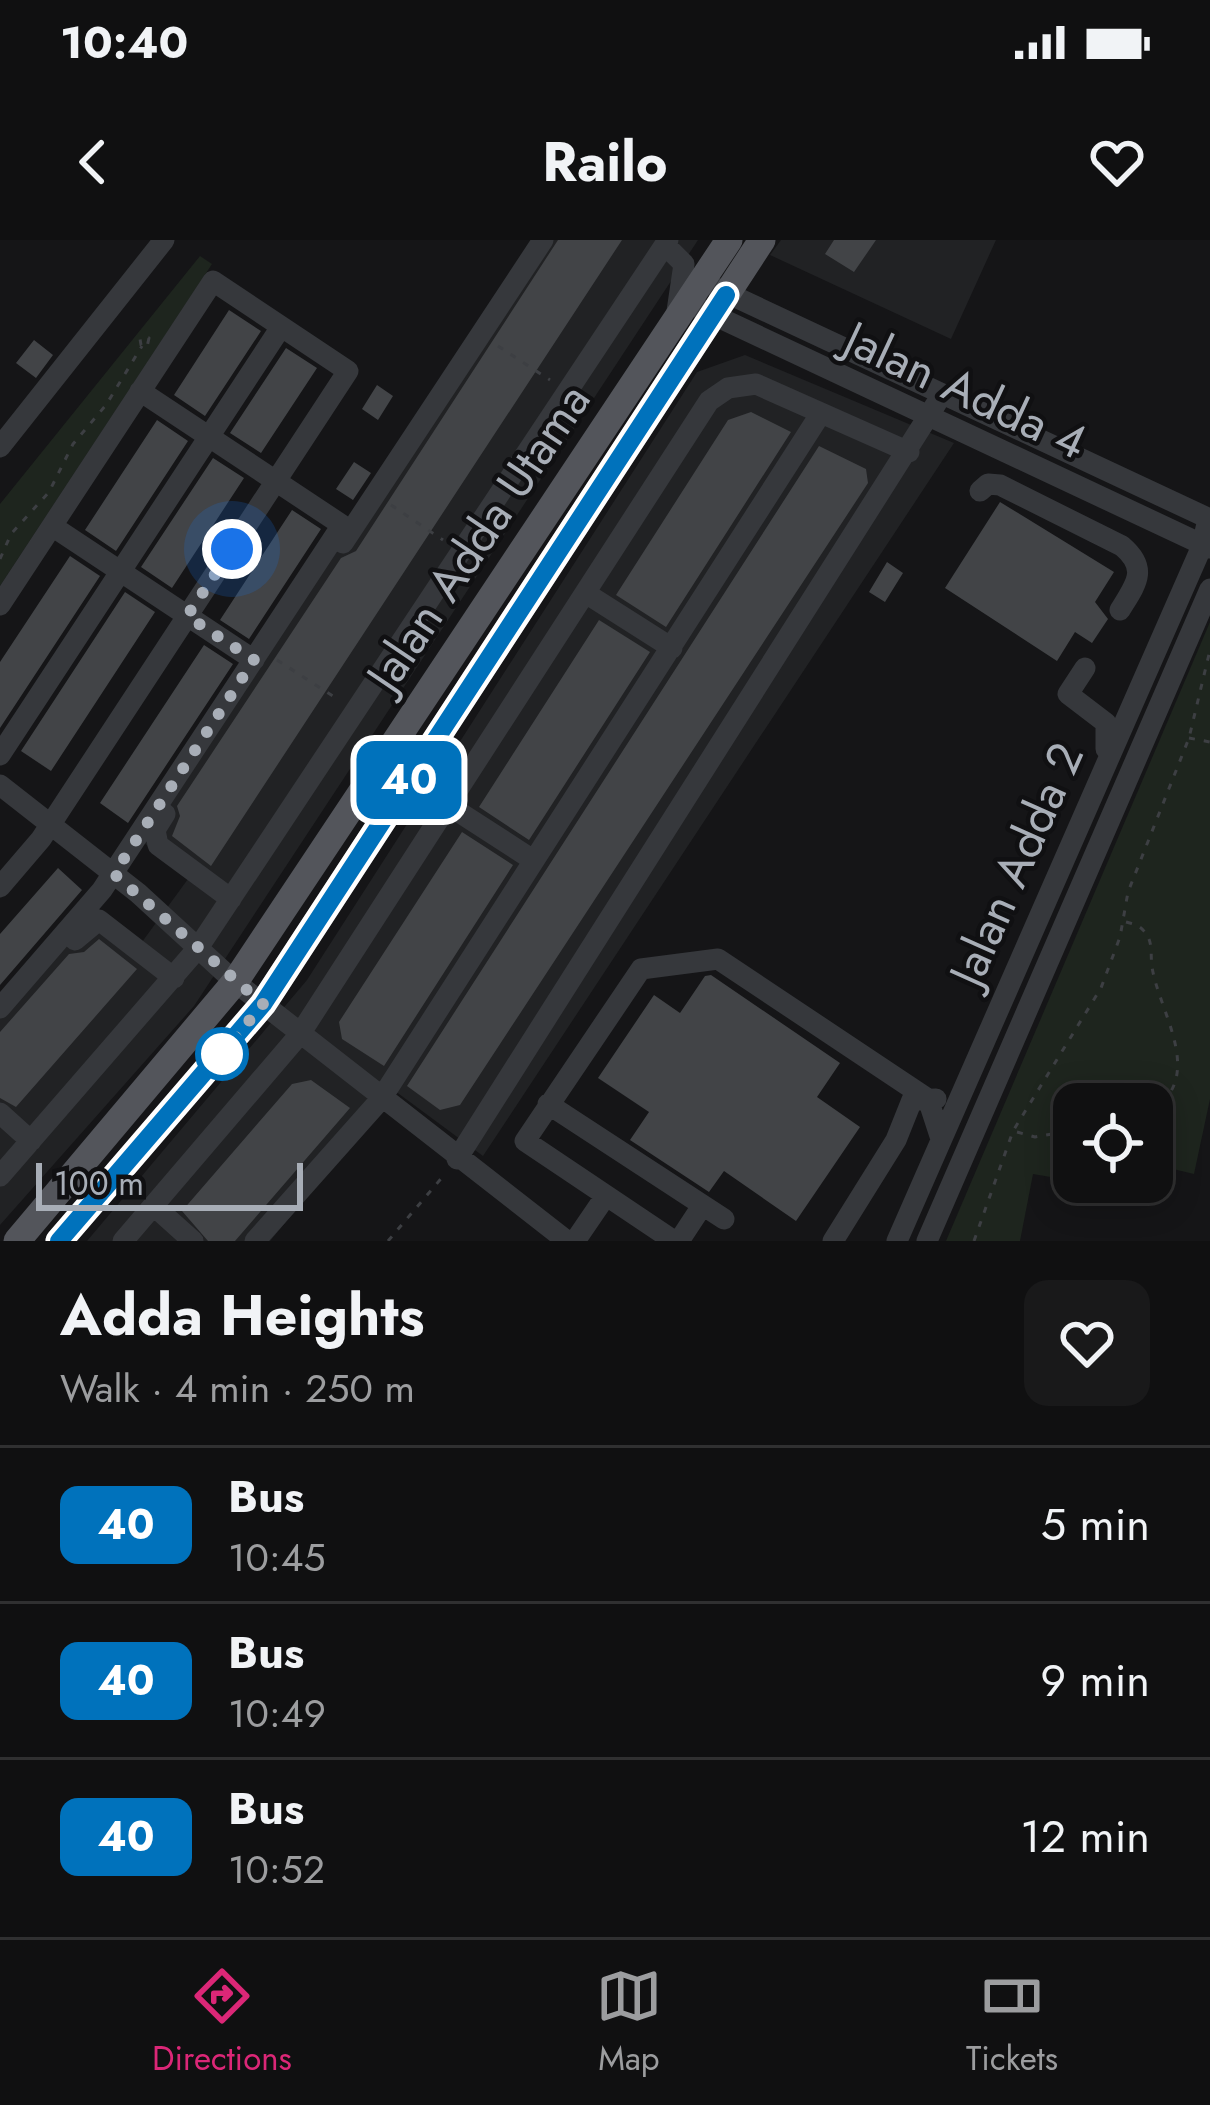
<!DOCTYPE html>
<meta charset="utf-8">
<style>
:root{--surface:#101011;--page:#19191a;--text:#f1f3f6;--muted:#9c9d9f;--line:#303031;--accent:#db2777}
body{margin:0;font-family:Jost,sans-serif;background:var(--page);color:var(--text);height:100vh;display:flex;flex-direction:column;font-size:45px;white-space:nowrap}
*{box-sizing:border-box;margin:0}
p{font-size:39px;color:var(--muted)}
.icon{flex:none;width:66px;height:66px;fill:none;stroke:currentColor;stroke-width:2;stroke-linecap:round;stroke-linejoin:round}
.map{position:relative;height:1001px;overflow:hidden}
.sheet{display:flex;flex-direction:column;background:var(--surface);flex:1}
.sheet>*{flex:none}
.badge{padding:0 24px;border-radius:18px;font-size:42px;line-height:78px}
.buttons{position:absolute;left:1053px;top:843px;display:grid;gap:24px}
.buttons a{display:grid;place-items:center;width:120px;height:120px;border-radius:24px;background:var(--surface);box-shadow:0 6px 30px #0003,0 0 0 3px var(--line);font-size:60px}
.scale{position:absolute;left:36px;bottom:30px;width:267px;box-sizing:border-box;padding-left:12px;border:6px solid #a8aeb7;border-top:0;font-size:33px;line-height:42px;white-space:nowrap;color:#a8aeb7;-webkit-text-stroke:9px #101012;paint-order:stroke}
.you{position:absolute;width:60px;height:60px;margin:-30px;border:9px solid #fff;border-radius:50%;background:#1a73e8;box-shadow:0 0 0 18px #1a73e833}
.map>.badge{position:absolute;translate:-50% -50%;box-shadow:0 0 0 6px #fff}
.round{display:grid;place-items:center;flex:none;width:126px;height:126px;border-radius:24px;background:var(--page)}
.head{display:flex;align-items:center;justify-content:space-between;height:204px;padding:0 60px}
h1{font-size:57px;font-weight:700;line-height:90px}
ul{padding:0;list-style:none}
li{display:flex;align-items:center;gap:36px;height:156px;padding:0 60px;border-top:3px solid var(--line)}
li div{flex:1}
li b{display:block;font-size:45px}
li em{font-style:normal}
li .badge{min-width:132px;font-weight:700;text-align:center}
.status{display:flex;justify-content:space-between;align-items:center;height:84px;padding:0 60px;background:var(--surface);direction:ltr}
.status svg{height:33px;fill:currentColor}
header{display:flex;justify-content:space-between;align-items:center;height:156px;padding:0 60px;background:var(--surface);font-size:54px;font-weight:700}
.dock{display:flex;justify-content:space-around;align-items:center;height:168px;border-top:3px solid var(--line);background:var(--surface);font-size:33px;color:var(--muted)}
.dock a{display:grid;justify-items:center;gap:6px}
.dock .active{color:var(--accent)}
.map>svg:first-child{display:block}
</style>
<div class="status"><b>10:40</b><svg viewBox="0 0 49 12"><path d="M0 12V9h3v3zM5 12V6h3v6zM10 12V3h3v9zM15 12V0h3v12zM26 1h20v11H26zM47 4h2v5h-2z"/></svg></div>
<header><svg class="icon" aria-label="back" viewBox="0 0 24 24"><path d="M15 5l-7 7 7 7"/></svg>Railo<svg class="icon" aria-label="heart" viewBox="0 0 24 24"><path d="M12 20l-8-8c-3-5 5-10 8-4 3-6 11-1 8 4z"/></svg></header>
<div class="map">
<svg width="1210" height="1001" viewBox="0 0 1210 1001">
<rect width="100%" height="100%" fill="#151517"/>
<path fill="#212224" d="M 535,0 L 698,0 L 194,766 L 0,985 L 0,778 L 98,668 L 142,702 L 188,639 L 143,602 Z
M 781,0 L 996,0 L 951,99 L 770,15 Z
M 745,115 L 954,203 L 483,916 L 395,851 L 270,1001 L 87,1001 L 307,740 L 697,132 Z"/>
<path fill="#1e251e" d="M 200,16 L 212,24 L 0,346 L 0,264 Z
M 1210,382 L 1210,859 L 1194,934 L 1152,924 L 1152,864 L 1074,864 L 1074,941 L 1033,934 L 1020,1001 L 946,1001 Z"/>
<path fill="#424447" d="M 558,0 L 622,0 L 211,626 L 172,596 L 180,576 L 177,566 L 341,318 L 356,311 Z
M 834,0 L 876,0 L 854,32 L 825,14 Z
M 229,70 L 261,91 L 205,176 L 174,155 Z
M 34,100 L 53,115 L 36,138 L 16,123 Z
M 286,108 L 317,128 L 261,213 L 230,193 Z
M 377,145 L 393,156 L 378,180 L 362,169 Z
M 751,172 L 791,192 L 666,387 L 616,355 L 728,180 Z
M 157,180 L 188,201 L 116,311 L 85,290 Z
M 819,206 L 866,229 L 868,243 L 460,865 L 440,870 L 407,846 Z
M 213,218 L 244,238 L 172,348 L 141,327 Z
M 354,222 L 371,233 L 353,260 L 336,249 Z
M 1000,262 L 1114,332 L 1095,362 L 1108,379 L 1092,403 L 1075,392 L 1057,421 L 945,348 Z
M 292,270 L 321,289 L 249,399 L 220,380 Z
M 70,316 L 100,336 L 0,488 L 0,422 Z
M 887,322 L 903,333 L 885,362 L 869,352 Z
M 125,352 L 155,372 L 51,531 L 21,511 Z
M 599,380 L 650,412 L 529,600 L 479,567 Z
M 204,405 L 233,424 L 128,583 L 100,563 Z
M 462,592 L 513,625 L 384,826 L 342,799 L 339,782 Z
M 58,628 L 82,650 L 0,745 L 0,694 Z
M 99,699 L 137,729 L 16,867 L 0,858 L 0,792 L 69,714 L 84,712 Z
M 711,735 L 840,823 L 817,857 L 860,887 L 796,981 L 724,931 L 709,952 L 630,900 L 649,872 L 598,838 L 654,755 L 680,773 L 705,736 Z
M 311,840 L 350,868 L 235,1001 L 208,1001 L 182,971 L 292,844 Z"/>
<g fill="none" stroke-linecap="round" stroke-linejoin="round">
<path stroke="#3d3f43" stroke-width="3" stroke-dasharray="6 9" stroke-linecap="butt" d="M 149,98 L 147,107 L 141,105 L 140,99 Z
M 498,106 L 550,140
M 391,265 L 443,300
M 0,319 L 11,294 L 49,252 L 73,204 L 106,165 L 142,106
M 277,420 L 339,460
M 1189,498 L 1210,502
M 1126,682 C 1133,684 1139,685 1143,690 C 1154,701 1150,714 1152,727 C 1159,772 1206,836 1152,870
M 1017,892 L 1035,897 L 1074,890
M 388,1001 L 445,934
M 974,1001 L 1013,891 L 1101,748 L 1120,697 L 1128,652 L 1189,498 L 1210,410"/>
<path stroke="#36383c" stroke-width="21" d="M 665,5 L 684,24 L 677,71
M 716,48 L 1210,279
M 688,63 L 1210,308
M 0,207 L 164,0
M 980,251 L 988,244 L 1000,245 L 1122,306 C 1149,329 1136,344 1120,370
M 52,286 L 254,420
M 343,303 L 543,0
M 587,354 L 672,408
M 0,365 L 213,41 L 348,131 L 41,599 L 0,647
M 1085,428 L 1068,454 L 1106,483 L 1106,509
M 0,515 L 281,87
M 0,545 L 138,653 L 235,742 L 567,1001
M 448,565 L 533,620
M 165,574 L 155,590 L 158,605 L 231,659
M 75,700 L 99,680 L 174,738
M 0,768 L 102,650 L 342,285 L 140,151
M 548,864 L 724,979
M 0,873 L 31,901
M 457,919 L 941,156
M 0,936 L 198,708 L 668,0
M 154,966 L 193,1001
M 123,1001 L 300,794 L 709,161 L 728,148 L 756,144 L 909,212
M 255,1001 L 381,859 L 821,173
M 575,1001 L 605,957
M 674,1001 L 525,901 L 641,729 L 718,719 L 928,859 L 941,899
M 679,1001 L 702,966
M 833,1001 L 896,900 L 912,860 L 936,859
M 897,1001 L 1202,306 L 1208,279
M 927,1001 L 1210,349"/>
<path stroke="#53555b" stroke-width="27" d="M 17,1001 L 235,742 L 729,0
M 59,1001 L 263,764 L 762,0"/>
</g>
<g fill="none" stroke-linecap="round" stroke-linejoin="round">
<defs>
<path id="line" d="M 59,1001 L 263,764 L 726,55"/>
</defs>
<use href="#line" stroke="#fff" stroke-width="27"/>
<use href="#line" stroke="#0072bc" stroke-width="18"/>
<path stroke="#a8aeb7" stroke-width="12" stroke-dasharray="0 21.6" d="M 222,814 L 263,764 L 114,634 L 254,420 L 187,376 L 232,309"/>
</g>
<circle fill="#fff" stroke="#0072bc" stroke-width="6" cx="222" cy="814" r="24"/>
<g text-anchor="middle" stroke-width="9" stroke-linejoin="round" paint-order="stroke">
<g font-size="48" fill="#a8aeb7" stroke="#101012">
<text transform="translate(966 150) rotate(25)" y="17">Jalan Adda 4</text>
<text transform="translate(478 297) rotate(-56)" y="17">Jalan Adda Utama</text>
<text transform="translate(1016 624) rotate(-66)" y="17">Jalan Adda 2</text>
</g>
</g>
</svg>
<div class="buttons">
<a><svg class="icon" aria-label="locate" viewBox="0 0 24 24"><circle cx="12" cy="12" r="6"/><path d="M12 2v4M12 18v4M2 12h4M18 12h4"/></svg></a>
</div>
<div class="scale">100 m</div>
<div class="you" style="left:232px;top:309px"></div>
<b class="badge" style="left:409px;top:540px;background:#0072bc;color:#fff">40</b>
</div>
<section class="sheet">
<div class="head"><div><h1>Adda Heights</h1><p>Walk · 4 min · 250 m</p></div><a class="round"><svg class="icon" aria-label="heart" viewBox="0 0 24 24"><path d="M12 20l-8-8c-3-5 5-10 8-4 3-6 11-1 8 4z"/></svg></a></div>
<ul>
<li><span class="badge" style="background:#0072bc;color:#fff">40</span><div><b>Bus</b><p>10:45</p></div><em>5 min</em></li>
<li><span class="badge" style="background:#0072bc;color:#fff">40</span><div><b>Bus</b><p>10:49</p></div><em>9 min</em></li>
<li><span class="badge" style="background:#0072bc;color:#fff">40</span><div><b>Bus</b><p>10:52</p></div><em>12 min</em></li>
</ul>
</section>
<nav class="dock">
<a class="active"><svg class="icon" aria-label="directions" viewBox="0 0 24 24"><path d="M12 3l9 9-9 9-9-9zM9 14v-3h6M13 9l2 2-2 2"/></svg>Directions</a>
<a><svg class="icon" aria-label="map" viewBox="0 0 24 24"><path d="M3 6l6-2 6 2 6-2v14l-6 2-6-2-6 2zM9 4v14M15 6v14"/></svg>Map</a>
<a><svg class="icon" aria-label="tickets" viewBox="0 0 24 24"><path d="M3 7h18v10H3zM15 7v10"/></svg>Tickets</a>
</nav>
